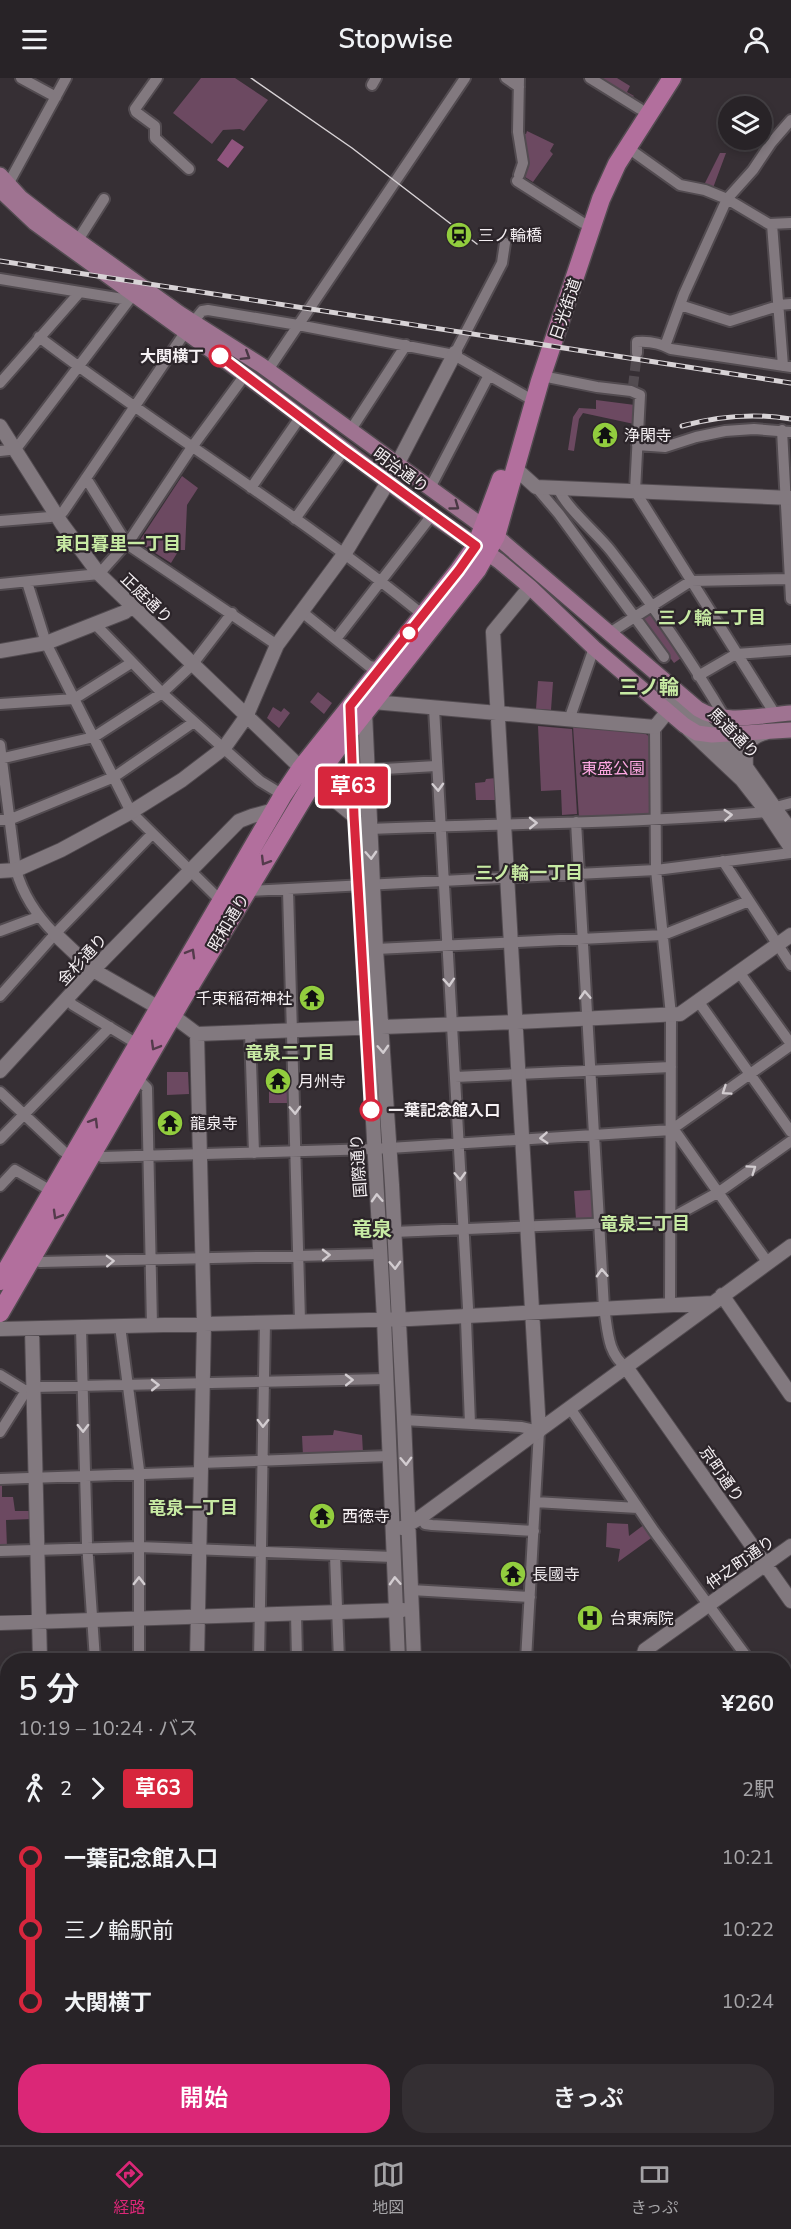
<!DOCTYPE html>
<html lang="ja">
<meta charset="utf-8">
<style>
:root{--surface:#282327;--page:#342f33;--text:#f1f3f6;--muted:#a5a4a7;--line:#444044;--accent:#db2777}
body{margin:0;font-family:"Nunito Sans","Noto Sans JP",sans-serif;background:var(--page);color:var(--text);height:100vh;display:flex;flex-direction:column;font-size:22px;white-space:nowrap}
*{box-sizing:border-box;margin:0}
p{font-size:20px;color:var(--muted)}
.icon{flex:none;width:33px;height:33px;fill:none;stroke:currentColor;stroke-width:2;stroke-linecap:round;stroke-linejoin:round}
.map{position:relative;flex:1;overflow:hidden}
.panel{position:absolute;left:0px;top:1575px;width:792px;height:492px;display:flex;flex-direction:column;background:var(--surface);border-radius:24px 24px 0 0;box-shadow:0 3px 9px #0003,0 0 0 2px var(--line)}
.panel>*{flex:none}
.badge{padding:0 12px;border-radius:4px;font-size:21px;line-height:39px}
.controls{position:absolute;left:718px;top:18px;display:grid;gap:12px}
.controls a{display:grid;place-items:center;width:54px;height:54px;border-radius:50%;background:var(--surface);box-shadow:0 3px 9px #0003,0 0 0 2px var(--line);font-size:30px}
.map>.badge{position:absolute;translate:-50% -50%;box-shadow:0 0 0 3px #fff}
.legs{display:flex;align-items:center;gap:9px;height:66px;padding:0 18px;font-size:20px}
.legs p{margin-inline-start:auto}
.headline{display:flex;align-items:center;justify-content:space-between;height:102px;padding:0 18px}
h1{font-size:33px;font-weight:600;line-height:45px}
.cta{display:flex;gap:12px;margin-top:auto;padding:12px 18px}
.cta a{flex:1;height:69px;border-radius:24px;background:var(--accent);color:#fff;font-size:24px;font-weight:600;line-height:69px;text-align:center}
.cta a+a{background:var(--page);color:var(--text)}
ul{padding:0 18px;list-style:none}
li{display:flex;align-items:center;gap:21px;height:72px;font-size:22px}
li i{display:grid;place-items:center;width:9px;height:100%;margin:0 8px;background:currentColor}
li i::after{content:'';width:15px;height:15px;margin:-8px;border:4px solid;border-radius:50%;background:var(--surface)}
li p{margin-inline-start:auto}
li:first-child i{background:linear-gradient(#0000 50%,currentColor 0)}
li:last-child i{background:linear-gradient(currentColor 50%,#0000 0)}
header{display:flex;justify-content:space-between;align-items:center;height:78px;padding:0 18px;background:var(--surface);font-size:27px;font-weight:600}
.dock{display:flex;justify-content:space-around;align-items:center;height:84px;border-top:2px solid var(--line);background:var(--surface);font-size:16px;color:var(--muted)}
.dock a{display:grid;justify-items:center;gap:3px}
.dock .selected{color:var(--accent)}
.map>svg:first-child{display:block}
</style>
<header><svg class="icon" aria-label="menu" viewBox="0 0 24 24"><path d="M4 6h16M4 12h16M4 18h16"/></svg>Stopwise<svg class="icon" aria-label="person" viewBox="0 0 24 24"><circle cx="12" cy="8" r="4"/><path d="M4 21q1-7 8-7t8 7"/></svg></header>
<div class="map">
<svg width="791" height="2067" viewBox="0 0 791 2067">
<rect width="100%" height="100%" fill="#362f34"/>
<path fill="#6c4961" d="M 201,0 L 235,0 L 268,22 L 244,53 L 240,51 L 223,52 L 212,66 L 173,35 Z
M 597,0 L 617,0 L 630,8 L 627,14 L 634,18 L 632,20 Z
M 527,53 L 554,66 L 550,73 L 553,76 L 533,104 L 525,99 L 525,83 L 522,56 L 526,56 Z
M 720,75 L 726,75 L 713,110 L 704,107 Z
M 596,322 L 635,327 L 634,346 L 583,335 L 579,341 L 574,373 L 568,372 L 573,339 L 579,330 L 596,331 Z
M 182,398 L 198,410 L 187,427 L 185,472 L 179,472 L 171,485 L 141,466 L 140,462 Z
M 652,534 L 681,580 L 674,585 L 641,541 Z
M 538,603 L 553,604 L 551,632 L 536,631 Z
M 318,614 L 332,625 L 324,636 L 310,624 Z
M 273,629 L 281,634 L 284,630 L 290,635 L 279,650 L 267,640 Z
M 538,648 L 572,651 L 577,736 L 562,737 L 561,712 L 541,713 Z
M 573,648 L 643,654 L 650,659 L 650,738 L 579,740 Z
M 496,700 L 496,722 L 476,722 L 475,705 L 485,704 L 486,701 Z
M 167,994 L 188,994 L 189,1016 L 167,1017 Z
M 269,1002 L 288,1002 L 289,1025 L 269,1025 Z
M 591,1112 L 593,1142 L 576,1142 L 574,1113 Z
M 334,1352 L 362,1357 L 363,1375 L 303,1378 L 302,1358 L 333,1357 Z
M 0,1404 L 2,1404 L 2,1419 L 13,1419 L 15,1433 L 32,1433 L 32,1441 L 6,1442 L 7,1470 L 0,1471 Z
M 607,1445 L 628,1446 L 629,1458 L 645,1446 L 654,1458 L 618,1484 L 620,1471 L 606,1469 Z"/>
<path fill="#8f547d" d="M 232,61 L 244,69 L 228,90 L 217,82 Z"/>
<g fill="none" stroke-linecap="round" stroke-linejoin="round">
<path stroke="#534c51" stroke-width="10" stroke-dasharray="10 5" stroke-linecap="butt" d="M 633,308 L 637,275"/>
<defs>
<path id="street" d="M 21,0 L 56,19
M 157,0 L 135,31 L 136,34 L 155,48 L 155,60 L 189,91
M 506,0 L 519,9
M 519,0 L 518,54 L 523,85 L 519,97
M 590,0 L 640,31
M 372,7 L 376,0
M 628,70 L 680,107 L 705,112 L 727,121 L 769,146 L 791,145
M 517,103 L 583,145
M 6,110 L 66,0
M 772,146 L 783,288
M 78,162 L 104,121
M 0,201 L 129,222
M 680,227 L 730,243 L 778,228
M 778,227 L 791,226
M 39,259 C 165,355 301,437 423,537
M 665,268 L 684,216 L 727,121 L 753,92 L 771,65 L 791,42
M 455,275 L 502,185 L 505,165
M 637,275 L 637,264 C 649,263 660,265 671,271 L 791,289
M 268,292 L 465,0
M 542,298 L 597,309 L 631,313 L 640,317 L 635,413 L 775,636
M 0,305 L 79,215
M 782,352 L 791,521
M 350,353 L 406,267
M 637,367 L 665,369 L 696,359 L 725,353 L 754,351 L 791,354
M 0,373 L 9,372 L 19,367 L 129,222 L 136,210
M 86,400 L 127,466 L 277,567
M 536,409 L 559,436 L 664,579
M 251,410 L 301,338
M 430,410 L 489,297
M 558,410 C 566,430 597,455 611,473 C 652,526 691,582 725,640
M 295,441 L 344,372
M 0,443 L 50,439 L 63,434 L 186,253 L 202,233 L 208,232 L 298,247 L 454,277 L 534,323
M 27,504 L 46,565 L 131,734 L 221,823
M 0,506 L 99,496 L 132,459 L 192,369 L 245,297
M 302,534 L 369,588 L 382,590
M 95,546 L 162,615 L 260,703 L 283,717
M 608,556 L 691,503 L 791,501
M 336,561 L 432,437
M 698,598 L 736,576 L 791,572
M 0,626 L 74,621 L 131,585
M 434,630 L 468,1230 L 466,1242 L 470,1346
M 569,642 L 594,570
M 655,649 L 656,792 L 671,937 L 670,1227
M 0,667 L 16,792 C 23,817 37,838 55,856
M 0,681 L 94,659 L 162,615 L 192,587 L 232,535
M 367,692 L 436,688
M 776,729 L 791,725
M 0,742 L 11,741 L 114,699 L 194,644
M 576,744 L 604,1230 C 608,1252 607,1275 626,1289
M 370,751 C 502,745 635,746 767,734
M 723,783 L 791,887
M 288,812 L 300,1243
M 247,813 L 656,792 L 791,775
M 0,853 L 38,839
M 376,871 L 663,857 L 749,823
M 739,894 L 791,966
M 0,918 L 55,856 L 152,756
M 67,921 L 73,927 L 139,967
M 698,923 L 791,1054
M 250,954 L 254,1075
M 455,999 L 671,989
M 137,1000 L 147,1010 L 152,1248
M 0,1014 L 63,1073 L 73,1079
M 671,1052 L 677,1056 L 768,1185
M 0,1061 L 110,949
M 94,1075 L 102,1079 L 374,1071 L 671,1052 L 791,967
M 0,1108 L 15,1092 L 53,1114
M 393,1154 L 666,1143 L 719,1114 L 791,1063
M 32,1180 L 40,1184 L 380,1176
M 120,1248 L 139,1392 L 139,1582
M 81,1250 L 87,1465 L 95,1582
M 0,1297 L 26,1313
M 570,1330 L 654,1453 L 749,1582
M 404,1342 L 521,1349 L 539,1353 L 526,1582
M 0,1354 L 26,1313 L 33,1309 L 386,1301
M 201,1385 L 389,1378
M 0,1401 L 201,1394
M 535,1424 L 638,1430
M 422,1438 L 425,1446 L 432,1447 L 534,1453
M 0,1473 L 139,1469 L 393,1479
M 335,1477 L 339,1582
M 411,1512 L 530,1519
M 296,1535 L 297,1582
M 259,1582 L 265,1244
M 0,1625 L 8,1625
M 784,1632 L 791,1642
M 0,1687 L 8,1687
M 0,1856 L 8,1855
M 784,1869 L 791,1864
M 784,1886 L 791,1888
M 0,1929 L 8,1929
M 784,2009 L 791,2011
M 0,2010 L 8,2009
M 203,2060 L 216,2064
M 427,2060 L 443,2067
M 499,2060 L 502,2067
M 5,2067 L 183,2060
M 369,2067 L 370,2060
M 720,2067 L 722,2060"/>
<path id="secondary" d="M 0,348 L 62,446 L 99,496 L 301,690
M 516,391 L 536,409 L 791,420
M 530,509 L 493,554 L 539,1353
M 0,573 L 46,565 L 125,534 L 132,528
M 663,610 L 746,689 L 791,753
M 373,624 L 655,649 L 668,633
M 365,634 L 376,871 L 392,1107 L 404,1342 L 414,1582
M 351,649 L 384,1241 L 398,1582
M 689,652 L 742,702 L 767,734 L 791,770
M 746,689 C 745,672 746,660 765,655
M 313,704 L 354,738
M 0,793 L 16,792 L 61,772 L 131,734 L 182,702 L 224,670 L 246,639 L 277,567 L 345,475 L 388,404 L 455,275
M 55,856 L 93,892 L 173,938 L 197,956 L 517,944 L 680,936 L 791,857
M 0,993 L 93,892 L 239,743 L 252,738 L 274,732
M 722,1217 L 791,1317
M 0,1251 L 410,1241 L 712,1225
M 32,1251 L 40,1582
M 626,1289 L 791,1523
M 402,1450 L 418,1441 L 791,1168
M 0,1545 L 403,1532
M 197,1582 L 204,1246 L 197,956
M 642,1582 L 645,1572 L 791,1468
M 0,1760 L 8,1760
M 784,1790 L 791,1791
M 784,1808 L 791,1803
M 784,1936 L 791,1937
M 418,2060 L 419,2067
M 552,2060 L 555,2067
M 569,2060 L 572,2067
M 216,2064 L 238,2060
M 629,2067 L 631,2060"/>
<path id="primary" d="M 0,97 L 21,120 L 52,144 L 179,235 L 261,287 L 496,458 L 698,631 C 724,647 762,637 791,635
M 0,112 L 35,145 L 245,297 L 432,437 L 499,483 L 530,509 L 594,570 L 684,647 L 697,655 L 712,657 L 791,652"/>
<path id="highway" d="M 0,1203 L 283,717 L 301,690 L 459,492 L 476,468 L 501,401
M 0,1235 L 181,923 L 313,704 L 351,652 L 477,492 L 496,458 L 540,303 L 601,121 L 617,86 L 672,0"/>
</defs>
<use href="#street" stroke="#524b50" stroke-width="14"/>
<use href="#secondary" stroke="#524b50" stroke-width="16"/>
<use href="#primary" stroke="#524b50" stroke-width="18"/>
<use href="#highway" stroke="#524b50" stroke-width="21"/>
<use href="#street" stroke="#82797f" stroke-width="10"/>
<use href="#secondary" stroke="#82797f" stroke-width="14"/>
<use href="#primary" stroke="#9f7391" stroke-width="15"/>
<use href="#highway" stroke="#b26f9d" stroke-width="18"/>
<path stroke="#d8d3d6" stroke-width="1.5" d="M 251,0 L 352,70 L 477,166"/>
<defs>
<path id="rail" d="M 0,183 L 791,305
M 682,348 C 718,338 754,335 791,341"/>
</defs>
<use href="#rail" stroke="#d8d3d6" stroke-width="5"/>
<use href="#rail" stroke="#2c252a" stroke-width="3" stroke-dasharray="9" stroke-linecap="butt"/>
</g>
<defs><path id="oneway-chevron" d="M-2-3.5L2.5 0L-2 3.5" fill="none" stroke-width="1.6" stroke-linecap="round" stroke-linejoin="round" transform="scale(1.5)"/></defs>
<g stroke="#493844">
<use href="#oneway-chevron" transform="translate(246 278) rotate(32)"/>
<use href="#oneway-chevron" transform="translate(455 428) rotate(36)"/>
</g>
<g stroke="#d2ccd0">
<use href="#oneway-chevron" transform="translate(438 709) rotate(87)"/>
<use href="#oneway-chevron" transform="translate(728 737) rotate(-4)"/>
<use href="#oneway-chevron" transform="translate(533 745) rotate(-1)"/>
<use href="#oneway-chevron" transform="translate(371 777) rotate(87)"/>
<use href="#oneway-chevron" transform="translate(449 904) rotate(86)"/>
<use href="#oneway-chevron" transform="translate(585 917) rotate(-93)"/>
<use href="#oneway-chevron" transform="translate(383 971) rotate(87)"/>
<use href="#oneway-chevron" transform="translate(726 1013) rotate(146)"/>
<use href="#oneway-chevron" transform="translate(295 1032) rotate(88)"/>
<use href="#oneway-chevron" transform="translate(544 1060) rotate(176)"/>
<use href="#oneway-chevron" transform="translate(752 1091) rotate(-35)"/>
<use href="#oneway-chevron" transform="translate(460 1098) rotate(88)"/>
<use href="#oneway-chevron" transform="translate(377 1120) rotate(-93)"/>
<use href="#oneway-chevron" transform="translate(326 1177) rotate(-1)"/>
<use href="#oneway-chevron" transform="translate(110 1183) rotate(-2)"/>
<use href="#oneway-chevron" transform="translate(395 1187) rotate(88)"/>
<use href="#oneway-chevron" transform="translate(602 1195) rotate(-93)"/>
<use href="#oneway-chevron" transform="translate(349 1302) rotate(-1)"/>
<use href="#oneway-chevron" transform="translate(155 1307) rotate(-1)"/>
<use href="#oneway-chevron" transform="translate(263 1345) rotate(91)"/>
<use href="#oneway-chevron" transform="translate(83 1350) rotate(89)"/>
<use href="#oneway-chevron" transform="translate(406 1383) rotate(88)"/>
<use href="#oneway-chevron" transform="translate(139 1503) rotate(-90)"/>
<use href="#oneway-chevron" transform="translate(395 1503) rotate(-93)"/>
</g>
<g stroke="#543b4c">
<use href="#oneway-chevron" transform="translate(265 783) rotate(121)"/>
<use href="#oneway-chevron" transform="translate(191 875) rotate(-60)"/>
<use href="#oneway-chevron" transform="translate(155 968) rotate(120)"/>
<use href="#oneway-chevron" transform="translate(94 1044) rotate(-59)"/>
<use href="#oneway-chevron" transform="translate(57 1137) rotate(120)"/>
</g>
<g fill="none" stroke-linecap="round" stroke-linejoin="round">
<defs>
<path id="line-1" d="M 220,278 L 344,372 L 476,468 L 459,492 L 350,628 L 354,738 L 371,1032"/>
</defs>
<use href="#line-1" stroke="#fff" stroke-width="14"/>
<use href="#line-1" stroke="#d7263d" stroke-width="9"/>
</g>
<defs>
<symbol id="station-disc" viewBox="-11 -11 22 22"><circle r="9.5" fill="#92cd3e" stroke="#2c252a"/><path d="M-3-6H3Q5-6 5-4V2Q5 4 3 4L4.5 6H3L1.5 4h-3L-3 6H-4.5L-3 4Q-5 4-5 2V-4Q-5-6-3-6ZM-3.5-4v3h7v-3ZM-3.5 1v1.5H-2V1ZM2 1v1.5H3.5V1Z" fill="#111"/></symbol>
<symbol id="temple-disc" viewBox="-11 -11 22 22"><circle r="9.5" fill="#92cd3e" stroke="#2c252a"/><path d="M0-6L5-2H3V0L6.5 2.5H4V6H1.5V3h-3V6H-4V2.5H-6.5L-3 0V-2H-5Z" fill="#111"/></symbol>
<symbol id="hospital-disc" viewBox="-11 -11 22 22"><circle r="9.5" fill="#92cd3e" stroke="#2c252a"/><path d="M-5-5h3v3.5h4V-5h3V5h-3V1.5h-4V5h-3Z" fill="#111"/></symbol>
</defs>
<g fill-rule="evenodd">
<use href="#station-disc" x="444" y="142" width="30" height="30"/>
<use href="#temple-disc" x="590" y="342" width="30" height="30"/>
<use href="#temple-disc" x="297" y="905" width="30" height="30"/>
<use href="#temple-disc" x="263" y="988" width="30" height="30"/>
<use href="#temple-disc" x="155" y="1030" width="30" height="30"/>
<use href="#temple-disc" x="307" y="1423" width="30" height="30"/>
<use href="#temple-disc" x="498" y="1481" width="30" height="30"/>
<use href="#hospital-disc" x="575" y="1525" width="30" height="30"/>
</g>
<g fill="#fff" stroke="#d7263d" stroke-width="3">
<circle cx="220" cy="278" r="10"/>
<circle cx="409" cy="555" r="8"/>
<circle cx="371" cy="1032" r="10"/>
</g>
<g text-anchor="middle" stroke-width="4.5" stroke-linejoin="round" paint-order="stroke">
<g font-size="16" fill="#f5f0f3" stroke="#2c252a" text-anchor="start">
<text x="478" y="163">三ノ輪橋</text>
<text x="624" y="363">浄閑寺</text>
<text x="292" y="926" text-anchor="end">千束稲荷神社</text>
<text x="298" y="1009">月州寺</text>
<text x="190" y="1051">龍泉寺</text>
<text x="342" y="1444">西徳寺</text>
<text x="532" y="1502">長國寺</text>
<text x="610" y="1546">台東病院</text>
</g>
<g font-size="16" fill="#f5f0f3" stroke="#2c252a">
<text transform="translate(565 231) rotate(-71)" y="6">日光街道</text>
<text transform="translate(401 392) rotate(36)" y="6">明治通り</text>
<text transform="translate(147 520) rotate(44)" y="6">正庭通り</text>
<text transform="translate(734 655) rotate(45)" y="6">馬道通り</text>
<text transform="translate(228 844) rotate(-59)" y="6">昭和通り</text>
<text transform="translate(82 881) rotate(-47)" y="6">金杉通り</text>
<text transform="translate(358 1088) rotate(-94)" y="6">国際通り</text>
<text transform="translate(722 1396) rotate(55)" y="6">京町通り</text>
<text transform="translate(740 1484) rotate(-35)" y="6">仲之町通り</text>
</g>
<g font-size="16" font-weight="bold" fill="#f5f0f3" stroke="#2c252a" text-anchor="end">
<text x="204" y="284">大関横丁</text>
<text x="388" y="1038" text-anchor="start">一葉記念館入口</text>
</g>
<g font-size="16" fill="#fea8e3" stroke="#2c252a">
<text x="613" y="696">東盛公園</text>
</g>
<g font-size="18" font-weight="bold" fill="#c7eaa3" stroke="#2c252a">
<text x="118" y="472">東日暮里一丁目</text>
<text x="712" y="546">三ノ輪二丁目</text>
<text x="529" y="801">三ノ輪一丁目</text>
<text x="290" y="981">竜泉二丁目</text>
<text x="645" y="1152">竜泉三丁目</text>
<text x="193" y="1436">竜泉一丁目</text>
</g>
<g font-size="20" font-weight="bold" fill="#c7eaa3" stroke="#2c252a">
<text x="649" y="616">三ノ輪</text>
<text x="372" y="1158">竜泉</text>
</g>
</g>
</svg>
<div class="controls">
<a><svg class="icon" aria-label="layers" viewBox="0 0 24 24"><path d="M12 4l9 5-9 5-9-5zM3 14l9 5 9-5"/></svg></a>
</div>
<b class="badge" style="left:353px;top:708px;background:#d7263d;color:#fff">草63</b>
<section class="panel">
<div class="headline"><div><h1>5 分</h1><p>10:19 – 10:24 · バス</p></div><b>¥260</b></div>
<div class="legs"><svg class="icon" aria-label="walk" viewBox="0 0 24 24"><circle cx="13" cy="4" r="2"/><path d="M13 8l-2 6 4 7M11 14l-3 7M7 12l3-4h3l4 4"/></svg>2<svg class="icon" aria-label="forward" viewBox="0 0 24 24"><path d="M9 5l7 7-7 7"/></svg><b class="badge" style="background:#d7263d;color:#fff">草63</b><p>2駅</p></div>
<ul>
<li><i style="color:#d7263d"></i><b>一葉記念館入口</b><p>10:21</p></li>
<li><i style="color:#d7263d"></i><span>三ノ輪駅前</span><p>10:22</p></li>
<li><i style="color:#d7263d"></i><b>大関横丁</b><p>10:24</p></li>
</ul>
<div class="cta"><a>開始</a><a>きっぷ</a></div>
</section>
</div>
<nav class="dock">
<a class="selected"><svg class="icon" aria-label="directions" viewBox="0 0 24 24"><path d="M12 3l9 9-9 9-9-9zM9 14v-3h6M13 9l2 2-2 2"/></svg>経路</a>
<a><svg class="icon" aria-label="map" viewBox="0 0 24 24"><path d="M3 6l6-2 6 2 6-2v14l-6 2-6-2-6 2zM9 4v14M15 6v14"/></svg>地図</a>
<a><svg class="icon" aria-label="tickets" viewBox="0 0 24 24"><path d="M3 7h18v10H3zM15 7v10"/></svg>きっぷ</a>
</nav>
